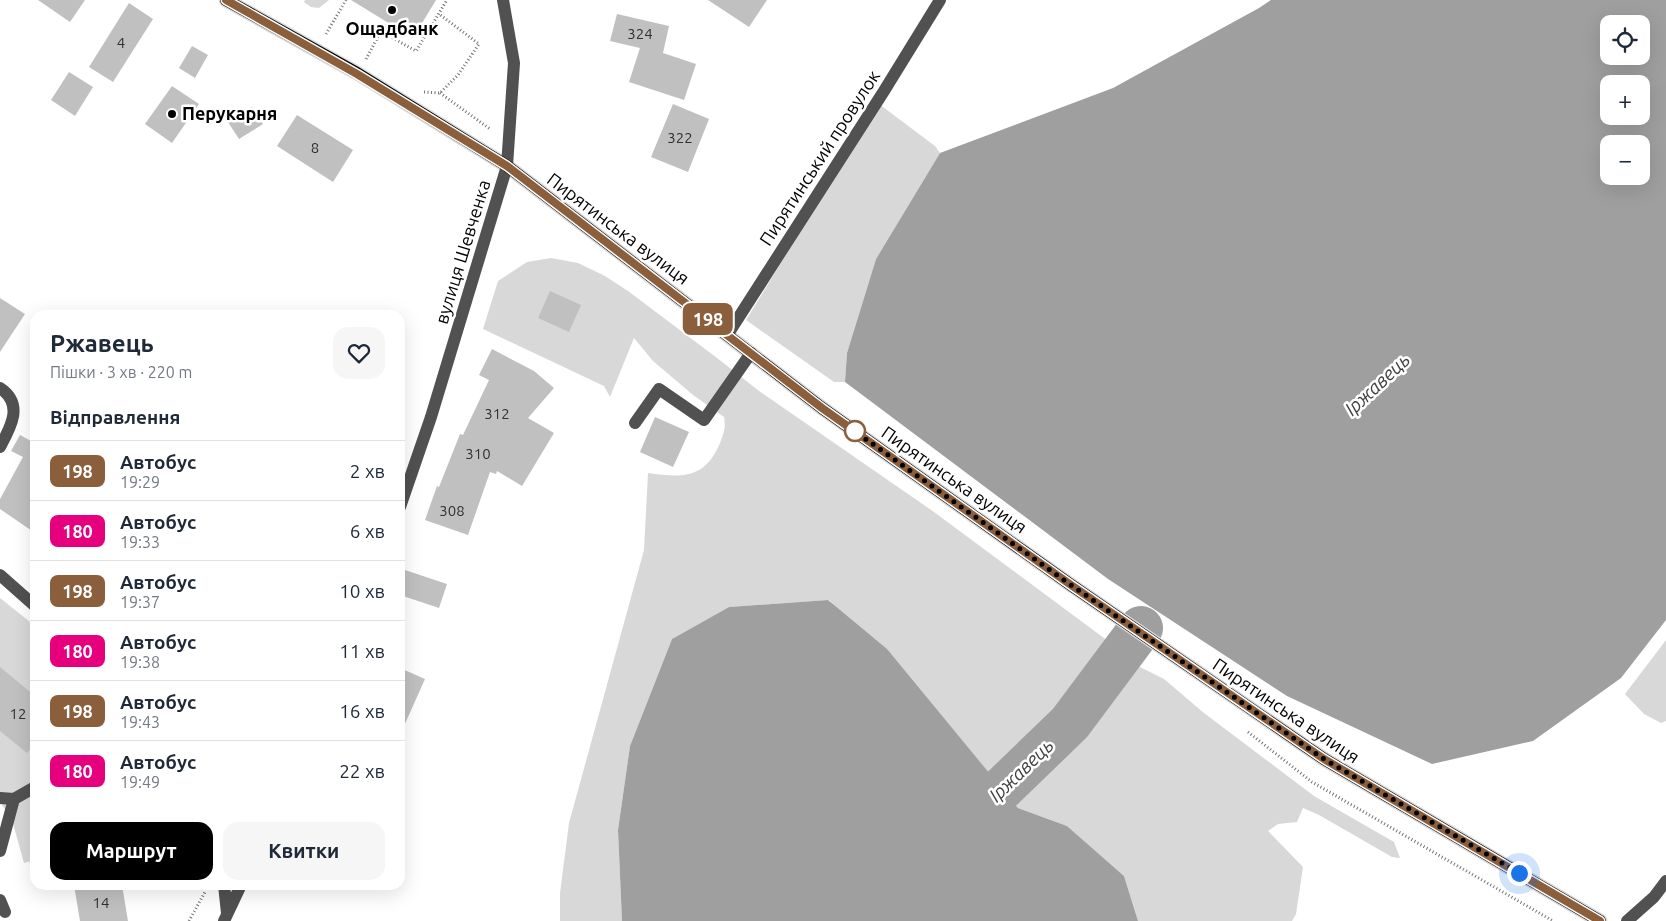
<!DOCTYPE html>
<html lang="uk">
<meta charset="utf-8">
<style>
:root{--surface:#fff;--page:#f6f6f7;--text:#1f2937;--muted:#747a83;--line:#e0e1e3;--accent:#000}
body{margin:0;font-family:Ubuntu,sans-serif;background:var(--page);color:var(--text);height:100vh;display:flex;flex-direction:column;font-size:19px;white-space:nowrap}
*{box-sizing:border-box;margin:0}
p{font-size:16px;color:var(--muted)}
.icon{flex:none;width:28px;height:28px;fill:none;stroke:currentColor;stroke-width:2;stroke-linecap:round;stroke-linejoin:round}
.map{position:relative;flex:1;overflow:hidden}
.side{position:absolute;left:30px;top:310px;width:375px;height:580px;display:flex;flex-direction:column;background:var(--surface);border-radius:15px;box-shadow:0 5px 20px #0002}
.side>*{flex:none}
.badge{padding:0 10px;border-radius:8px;font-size:18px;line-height:32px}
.controls{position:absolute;left:1600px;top:15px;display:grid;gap:10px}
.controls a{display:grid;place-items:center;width:50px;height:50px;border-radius:10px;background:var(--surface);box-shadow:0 5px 20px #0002;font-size:25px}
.you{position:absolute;width:25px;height:25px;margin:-12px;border:4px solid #fff;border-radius:50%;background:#1a73e8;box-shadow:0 0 0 8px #1a73e833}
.map>.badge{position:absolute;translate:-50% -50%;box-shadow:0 0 0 2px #fff}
h2{padding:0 20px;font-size:19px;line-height:45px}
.round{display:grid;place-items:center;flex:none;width:52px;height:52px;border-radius:15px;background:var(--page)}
.head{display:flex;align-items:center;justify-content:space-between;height:85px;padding:0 20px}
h1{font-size:24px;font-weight:700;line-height:38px}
.action{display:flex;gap:10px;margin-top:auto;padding:10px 20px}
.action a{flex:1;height:58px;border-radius:15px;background:var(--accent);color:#fff;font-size:20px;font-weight:700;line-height:58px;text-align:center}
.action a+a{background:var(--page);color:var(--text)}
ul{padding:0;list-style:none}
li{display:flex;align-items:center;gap:15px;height:60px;padding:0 20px;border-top:1px solid var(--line)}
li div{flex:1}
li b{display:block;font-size:19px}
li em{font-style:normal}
li .badge{min-width:55px;font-weight:700;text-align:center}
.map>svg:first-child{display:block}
</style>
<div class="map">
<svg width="1666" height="921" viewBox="0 0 1666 921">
<rect width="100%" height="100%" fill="#fff"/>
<path fill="#d8d8d8" d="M 305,0 L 329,0 L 319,8 L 311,7 L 304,2 Z
M 879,104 L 935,146 L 940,153 L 876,259 L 847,353 L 845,382 L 834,382 L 746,320 Z
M 551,258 L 578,263 L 605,276 L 628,291 L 721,361 L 759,391 L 934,512 L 1116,647 L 1080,697 L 1085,713 L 1130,662 L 1164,679 L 1204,713 L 1314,796 L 1394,842 L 1400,858 L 1392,857 L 1319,815 L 1303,808 L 1297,822 L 1278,824 L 1268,831 L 1303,867 L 1296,914 L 1292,921 L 1138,921 L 1124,876 L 1067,826 L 1018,808 L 951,728 L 829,600 L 729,607 L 672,639 L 630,746 L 618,830 L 622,921 L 560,921 L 560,893 L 569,823 L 644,550 L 648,473 C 682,478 705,479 720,443 C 724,432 726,429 724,417 L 693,395 L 653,361 L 634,338 L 610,397 L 604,386 L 483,329 L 498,281 L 527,262 Z
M 0,598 L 35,626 L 35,860 L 24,863 L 12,820 L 0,802 Z
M 1666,640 L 1666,721 L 1661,723 L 1644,714 L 1625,694 Z"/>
<path fill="#9f9f9f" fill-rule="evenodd" d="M 1271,0 L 1666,0 L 1666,620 L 1621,678 L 1533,741 L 1432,764 L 1287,696 L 1108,579 L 845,382 L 847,353 L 876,259 L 940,153 L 1113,88 L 1259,8 ZM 1609,24 L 1641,24 L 1641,56 L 1609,56 ZM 1609,84 L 1641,84 L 1641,116 L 1609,116 ZM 1609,144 L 1641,144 L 1641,176 L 1609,176 Z
M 828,600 L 887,649 L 1018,808 L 1067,826 L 1124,876 L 1138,921 L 622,921 L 618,830 L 630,746 L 672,639 L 729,607 Z"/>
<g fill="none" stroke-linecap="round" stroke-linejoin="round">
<path stroke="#9f9f9f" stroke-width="44" d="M 922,921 L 952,837 L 1070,723 L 1141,628"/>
</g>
<path fill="#c0c0c0" d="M 38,0 L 85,0 L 70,22 Z
M 351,0 L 436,0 L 413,38 Z
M 708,0 L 767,0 L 749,27 Z
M 129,3 L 153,19 L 113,82 L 89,67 Z
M 617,14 L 669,26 L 663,53 L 696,64 L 684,100 L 629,82 L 640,48 L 610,41 Z
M 192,46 L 208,55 L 195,78 L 179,68 Z
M 69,72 L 93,87 L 75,116 L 51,100 Z
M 172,86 L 199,104 L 172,143 L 145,124 Z
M 673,104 L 709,119 L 688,172 L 651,157 Z
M 252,107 L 263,124 L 239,139 L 228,122 Z
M 297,115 L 353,150 L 333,182 L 277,146 Z
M 550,291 L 581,305 L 569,332 L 538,318 Z
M 0,298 L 25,314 L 0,352 Z
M 492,349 L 534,371 L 554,388 L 528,418 L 554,433 L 522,486 L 497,471 L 496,474 L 490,472 L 468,535 L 425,520 L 437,486 L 439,487 L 460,434 L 463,435 L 489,380 L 479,375 Z
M 655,417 L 689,432 L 673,467 L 640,452 Z
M 35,434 L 35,533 L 0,509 L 0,499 L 23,457 L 11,451 L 20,435 L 31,441 Z
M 405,570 L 447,584 L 439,608 L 400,595 L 400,586 Z
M 0,667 L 35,696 L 35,744 L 27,753 L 0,731 Z
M 400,668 L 425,679 L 400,735 Z
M 74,885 L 122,885 L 128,921 L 80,921 Z"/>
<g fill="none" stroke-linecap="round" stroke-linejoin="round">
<defs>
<path id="major" d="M 226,0 L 357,73 L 507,166 L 822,408 L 1071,585 L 1324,759 L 1600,921"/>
</defs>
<use href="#major" stroke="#dbdbdb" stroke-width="15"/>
<path stroke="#737373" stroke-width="3" stroke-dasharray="1 2.5" stroke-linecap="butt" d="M 380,31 L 416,51 L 447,0
M 326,34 L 346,0
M 366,59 L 386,22
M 424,92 L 440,93 L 458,75 L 479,44 L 439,14
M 440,93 L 490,129
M 1248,732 L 1312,782 L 1553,921
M 189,921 L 205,892"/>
<path stroke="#515151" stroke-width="12" d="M 728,334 L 884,91 L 940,0
M 0,388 C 24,404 11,427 0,447
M 635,423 L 659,389 L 704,420 L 751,353
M 400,507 L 431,417 L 507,166 L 514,63 L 503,0
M 0,575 L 35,606
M 0,798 L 14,799
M 0,851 L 14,799 L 35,787
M 224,885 L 227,913
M 0,900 L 5,912
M 224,921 L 241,885
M 1627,921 L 1654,897 L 1666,881"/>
<use href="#major" stroke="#000" stroke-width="12"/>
</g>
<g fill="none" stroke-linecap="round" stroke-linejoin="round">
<defs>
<path id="line" d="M 226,0 L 357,74 L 507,166 L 822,408 L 1071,585 L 1324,759 L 1600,921"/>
</defs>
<use href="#line" stroke="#fff" stroke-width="11"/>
<use href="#line" stroke="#8b5e3c" stroke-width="8"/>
<path stroke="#000" stroke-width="5" stroke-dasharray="0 9" d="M 855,431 L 853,430 L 1071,585 L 1324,759 L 1519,873"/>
</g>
<g fill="#000" stroke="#fff" stroke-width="2">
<circle cx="392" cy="10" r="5"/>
<circle cx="172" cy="114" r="5"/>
</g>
<circle fill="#fff" stroke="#8b5e3c" stroke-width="2.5" cx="855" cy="431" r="10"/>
<g text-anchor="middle" stroke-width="5" stroke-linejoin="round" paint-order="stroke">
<g font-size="15" fill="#303030">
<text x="640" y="39">324</text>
<text x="121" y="48">4</text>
<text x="680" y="143">322</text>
<text x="315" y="153">8</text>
<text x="497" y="419">312</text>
<text x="478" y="459">310</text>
<text x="452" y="516">308</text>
<text x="18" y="719">12</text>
<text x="101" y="908">14</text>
</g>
<g font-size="18" font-weight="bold" fill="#000" stroke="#fff">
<text x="392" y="35">Ощадбанк</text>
<text x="182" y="120" text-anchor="start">Перукарня</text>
</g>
<g font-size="18" fill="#000" stroke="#fff">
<text transform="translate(820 158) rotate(-57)" y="6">Пирятинський провулок</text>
<text transform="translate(618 229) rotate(37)" y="6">Пирятинська вулиця</text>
<text transform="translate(463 252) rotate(-73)" y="6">вулиця Шевченка</text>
<text transform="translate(954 480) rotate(35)" y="6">Пирятинська вулиця</text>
<text transform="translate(1286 711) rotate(34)" y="6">Пирятинська вулиця</text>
</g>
<g font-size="19" font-style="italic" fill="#404040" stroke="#fff">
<text transform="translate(1377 384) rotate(-43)" y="7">Іржавець</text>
<text transform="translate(1021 770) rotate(-44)" y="7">Іржавець</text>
</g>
</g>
</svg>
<div class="controls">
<a><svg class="icon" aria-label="locate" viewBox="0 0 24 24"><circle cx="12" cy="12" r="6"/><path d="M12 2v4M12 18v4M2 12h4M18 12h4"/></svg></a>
<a>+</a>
<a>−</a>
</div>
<div class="you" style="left:1519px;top:873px"></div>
<b class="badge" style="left:708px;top:319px;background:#8b5e3c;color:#fff">198</b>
<section class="side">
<div class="head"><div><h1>Ржавець</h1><p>Пішки · 3 хв · 220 m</p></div><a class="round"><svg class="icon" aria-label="heart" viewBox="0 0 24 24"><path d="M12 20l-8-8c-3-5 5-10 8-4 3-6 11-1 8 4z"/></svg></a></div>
<h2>Відправлення</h2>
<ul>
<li><span class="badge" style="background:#8b5e3c;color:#fff">198</span><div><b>Автобус</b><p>19:29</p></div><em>2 хв</em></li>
<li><span class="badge" style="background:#e6007e;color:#fff">180</span><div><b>Автобус</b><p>19:33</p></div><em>6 хв</em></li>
<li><span class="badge" style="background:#8b5e3c;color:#fff">198</span><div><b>Автобус</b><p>19:37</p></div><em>10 хв</em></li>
<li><span class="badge" style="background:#e6007e;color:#fff">180</span><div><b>Автобус</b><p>19:38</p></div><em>11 хв</em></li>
<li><span class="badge" style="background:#8b5e3c;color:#fff">198</span><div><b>Автобус</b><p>19:43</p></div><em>16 хв</em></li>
<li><span class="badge" style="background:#e6007e;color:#fff">180</span><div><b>Автобус</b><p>19:49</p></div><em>22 хв</em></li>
</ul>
<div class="action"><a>Маршрут</a><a>Квитки</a></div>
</section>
</div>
